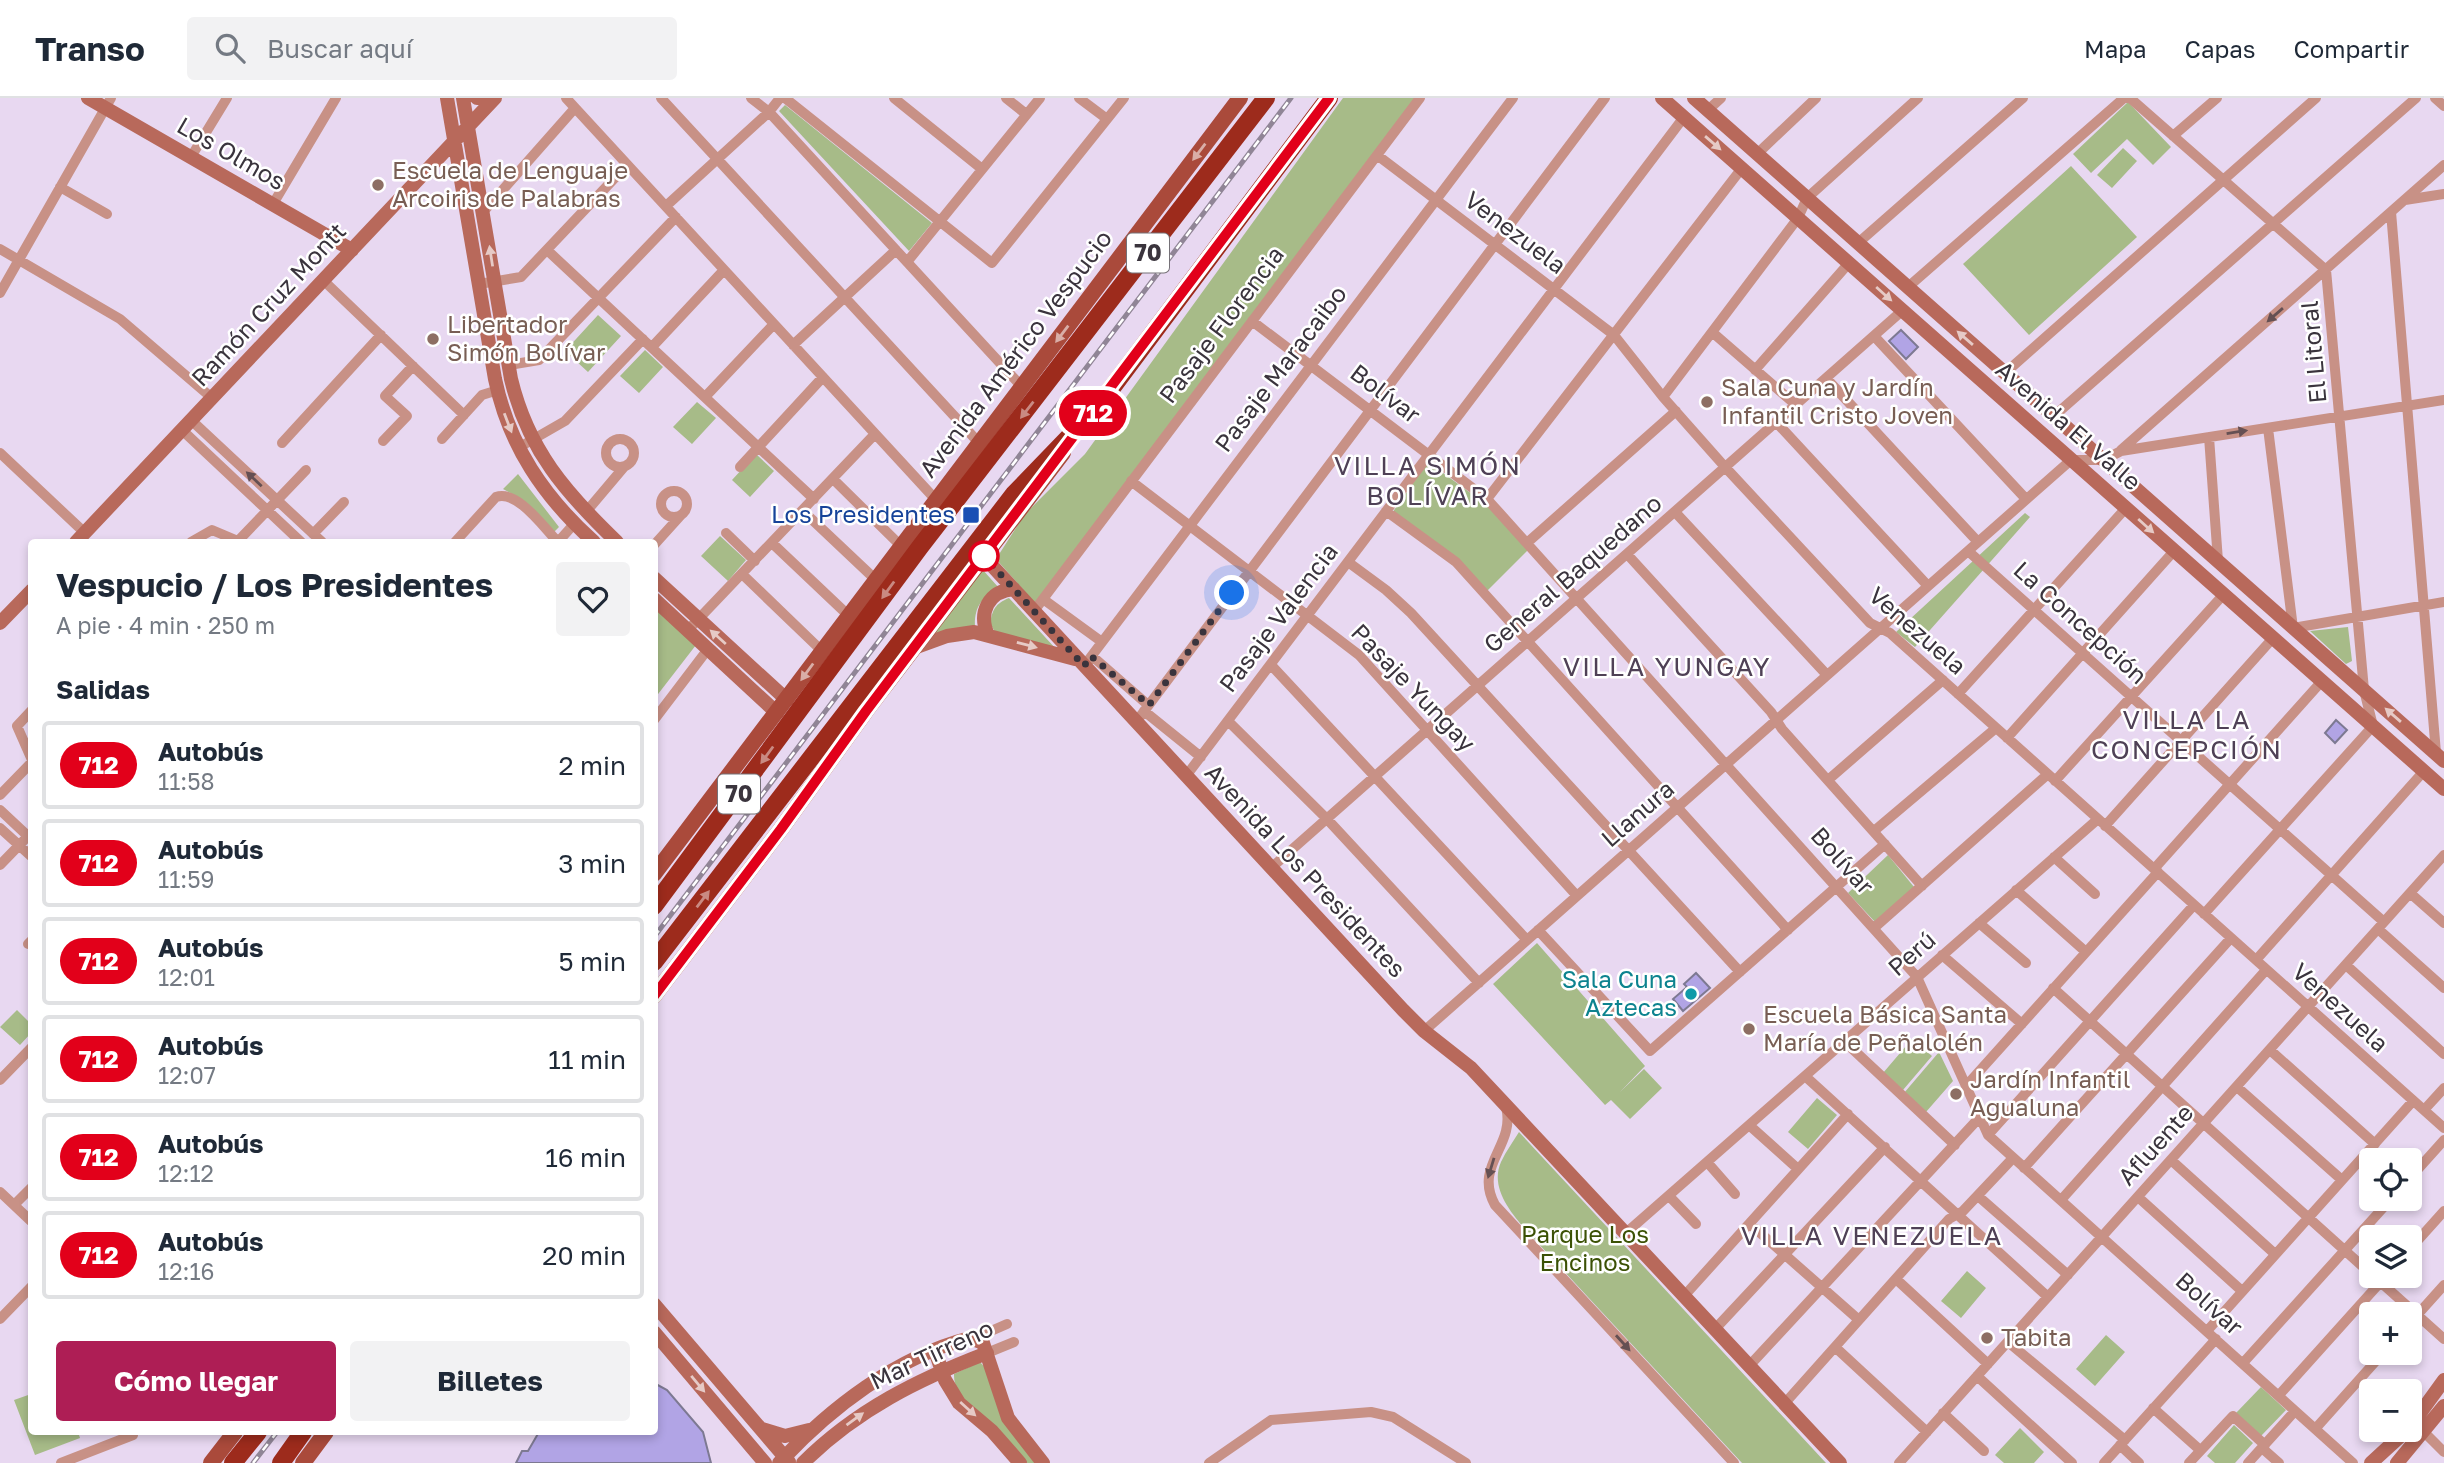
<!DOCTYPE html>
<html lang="es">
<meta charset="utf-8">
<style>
:root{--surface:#fff;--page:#f2f2f3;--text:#1f2937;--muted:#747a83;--line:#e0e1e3;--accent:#ae1e55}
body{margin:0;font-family:"Golos Text",sans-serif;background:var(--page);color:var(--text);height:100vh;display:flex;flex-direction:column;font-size:26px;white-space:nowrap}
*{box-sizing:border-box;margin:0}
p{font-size:23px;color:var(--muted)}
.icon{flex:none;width:38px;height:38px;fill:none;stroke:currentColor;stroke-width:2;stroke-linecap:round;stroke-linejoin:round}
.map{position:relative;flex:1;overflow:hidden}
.sheet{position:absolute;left:28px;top:441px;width:630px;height:896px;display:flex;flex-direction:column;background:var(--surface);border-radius:7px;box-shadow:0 4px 10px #0003}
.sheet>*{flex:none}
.badge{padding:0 14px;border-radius:23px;font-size:24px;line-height:46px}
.tools{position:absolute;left:2359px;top:1050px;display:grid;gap:14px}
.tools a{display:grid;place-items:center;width:63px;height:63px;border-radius:7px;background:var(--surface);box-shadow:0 4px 10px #0003;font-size:35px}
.you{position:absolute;width:35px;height:35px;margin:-18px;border:5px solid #fff;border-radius:50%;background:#1a73e8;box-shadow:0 0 0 10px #1a73e833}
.map>.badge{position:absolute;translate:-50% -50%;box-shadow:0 0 0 4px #fff}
h2{padding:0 28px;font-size:26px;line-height:63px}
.round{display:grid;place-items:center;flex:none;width:74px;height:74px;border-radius:7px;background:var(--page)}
.headline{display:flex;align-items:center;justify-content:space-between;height:119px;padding:0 28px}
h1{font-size:33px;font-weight:700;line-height:52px}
.button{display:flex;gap:14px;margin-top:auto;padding:14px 28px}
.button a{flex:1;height:80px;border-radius:7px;background:var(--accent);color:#fff;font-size:28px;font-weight:700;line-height:80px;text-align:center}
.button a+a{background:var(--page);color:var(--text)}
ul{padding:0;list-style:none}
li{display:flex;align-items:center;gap:21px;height:88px;margin:0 14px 10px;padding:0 14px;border:4px solid var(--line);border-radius:7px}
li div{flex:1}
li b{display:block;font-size:26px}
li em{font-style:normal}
li .badge{min-width:77px;font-weight:700;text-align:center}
header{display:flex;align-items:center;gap:42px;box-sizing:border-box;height:98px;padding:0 35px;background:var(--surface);border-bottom:2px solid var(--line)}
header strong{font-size:33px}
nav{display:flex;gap:38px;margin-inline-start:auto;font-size:24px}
.search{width:490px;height:63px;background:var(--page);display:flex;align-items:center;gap:18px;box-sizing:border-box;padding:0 24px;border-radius:7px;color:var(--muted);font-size:26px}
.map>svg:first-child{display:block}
</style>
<header>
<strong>Transo</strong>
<div class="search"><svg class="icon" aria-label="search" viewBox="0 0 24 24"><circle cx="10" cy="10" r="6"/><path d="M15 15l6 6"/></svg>Buscar aquí</div>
<nav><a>Mapa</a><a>Capas</a><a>Compartir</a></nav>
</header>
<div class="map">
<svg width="2444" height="1365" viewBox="0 0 2444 1365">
<rect width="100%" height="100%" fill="#e8d8f1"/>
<path fill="#a7bb88" d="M 1343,0 L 1415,0 L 1035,505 L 996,461 L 1025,416 L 1085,356 Z
M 2128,4 L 2171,49 L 2153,67 L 2127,41 L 2091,75 L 2073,56 Z
M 785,7 L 932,125 L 909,153 L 779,13 Z
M 2123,50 L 2137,63 L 2112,90 L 2097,77 Z
M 2071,68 L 2137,139 L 2029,237 L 1963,166 Z
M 598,217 L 621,238 L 588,274 L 565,253 Z
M 645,252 L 663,269 L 639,295 L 620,278 Z
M 697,304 L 716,320 L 692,346 L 673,329 Z
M 756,356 L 774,373 L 750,399 L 732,382 Z
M 1428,364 L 1487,407 L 1528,452 L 1485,495 L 1392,415 Z
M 518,376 L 559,429 L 553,435 L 518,399 L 503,391 Z
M 2025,415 L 2030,419 L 1915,549 L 1896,534 Z
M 720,438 L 746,462 L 728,483 L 701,458 Z
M 982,471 L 999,490 C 981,500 974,509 975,530 L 931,540 Z
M 1009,500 L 1056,551 L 996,536 L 990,525 C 993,511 995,506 1009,500 Z
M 654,508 L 696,547 L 655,600 L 654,600 Z
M 2348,529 L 2352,563 L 2346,566 L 2310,533 Z
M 1888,757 L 1914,789 L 1876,825 L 1848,795 Z
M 1537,845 L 1645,968 L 1620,994 L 1644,971 L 1662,990 L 1630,1021 L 1611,1002 L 1605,1007 L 1493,886 Z
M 17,912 L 31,926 L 31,935 L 20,947 L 0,929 Z
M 1912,941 L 1932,958 L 1903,992 L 1883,975 Z
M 1939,954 L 1953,983 L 1926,1014 L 1904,995 Z
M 1817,1000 L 1837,1017 L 1808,1051 L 1788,1034 Z
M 1519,1034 L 1826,1365 L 1742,1365 L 1535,1142 C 1517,1122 1488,1093 1501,1064 C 1506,1053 1513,1044 1519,1034 Z
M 1967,1173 L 1986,1190 L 1961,1220 L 1941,1203 Z
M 2106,1237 L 2125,1254 L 2095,1288 L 2076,1271 Z
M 980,1264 L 988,1273 L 1003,1323 L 1036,1365 L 1027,1365 C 1017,1354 1008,1342 998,1331 C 982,1315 953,1301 954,1276 Z
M 2261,1289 L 2286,1312 L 2261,1338 L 2236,1315 Z
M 31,1296 L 32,1334 L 78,1334 L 80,1340 L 35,1357 L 14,1302 Z
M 2234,1327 L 2253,1345 L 2235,1365 L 2215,1365 L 2207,1358 Z
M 2020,1330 L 2044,1354 L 2034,1365 L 2004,1365 L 1995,1357 Z"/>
<path fill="#b1a4e5" stroke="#7d7992" stroke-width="2" d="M 1901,232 L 1918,249 L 1906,261 L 1889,243 Z
M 2336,622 L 2347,632 L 2335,645 L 2325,635 Z
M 1696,875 L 1710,890 L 1683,913 L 1673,901 L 1687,889 L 1684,886 Z
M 654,1285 L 667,1292 L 703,1334 L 711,1365 L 516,1365 L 522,1353 L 528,1353 L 539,1334 L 654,1334 Z"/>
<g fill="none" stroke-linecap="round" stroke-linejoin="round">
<path stroke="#c89186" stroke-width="10" d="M 566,0 L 937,403
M 661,0 L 980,346
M 751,0 L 769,14 L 1022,289
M 785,0 L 992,165 L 1124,0
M 894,0 L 982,71
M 1006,0 L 1026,16
M 1079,0 L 1107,21
M 2130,0 L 2326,172 L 2364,592 L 2373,628 L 2204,816
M 2435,0 L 2444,8
M 1708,12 L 1721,0
M 2173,38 L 2217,0
M 1757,56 L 1816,0
M 1377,57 L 1614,237 L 1663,299 L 1725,369 L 1870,525 L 1890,535 L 2444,1030
M 191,59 L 227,0
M 60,89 L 107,116
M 2405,102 L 2444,96
M 273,106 L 336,0
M 666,108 L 769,14 L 780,0
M 484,113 L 575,10
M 2391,114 L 2436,655
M 1858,145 L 2023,0
M 0,151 L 120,221 L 212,300
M 547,152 L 814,401
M 907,164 L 1040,0
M 323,182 L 464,317
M 479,186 L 521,179 L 627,67
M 1908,189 L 2124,0
M 0,195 L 111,0
M 1252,223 L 1487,401 L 1917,879 L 1988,1037 L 2353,1365
M 1712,234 L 1796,307
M 1874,238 L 2026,401
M 793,247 L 896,152
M 652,249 L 724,172
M 509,267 L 539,262 L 676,119
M 1755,272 L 1849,165
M 2005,275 L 2316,0
M 1826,280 L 1978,444
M 705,299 L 774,226
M 1663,299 L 1798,120 L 1807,100 L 1918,0
M 2054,318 L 2416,0
M 191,322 L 322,444
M 1776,324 L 1928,488
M 2268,330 L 2293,530 L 2444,504
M 182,332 L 301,444
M 2209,339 L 2218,463
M 442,341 L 482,297 L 498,292
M606 355a14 14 0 1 1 28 0a14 14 0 1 1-28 0Z
M 383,343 L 407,318 L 385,298 L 413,268
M 282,345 L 381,237
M 518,350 L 565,323 L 643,241
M 2121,352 L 2444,67
M 0,355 L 85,435
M 740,369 L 823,279
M 833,381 L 902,449
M 1131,383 L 1359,557 L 1577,798
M661 406a13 13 0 1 1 26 0a13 13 0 1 1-26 0Z
M 1487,401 L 1742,70
M 803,413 L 876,482
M 1386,413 L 1456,464 L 1788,832
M 586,414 L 624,369
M 1675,414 L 1827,577
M 726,435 L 755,463
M 313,436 L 344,404
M 191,444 L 212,432 L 238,443 L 306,372
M 455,444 L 496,399 C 517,391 544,430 558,444
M 558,444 L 574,426
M 1528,444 L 1676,313
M 772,445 L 849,518
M 654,447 L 682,416
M 1968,453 L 2384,824
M 1627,456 L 1771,614 L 1782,631 L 1922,788
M 1348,464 L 1386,492 L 1411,515 L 1740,874
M 742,476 L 822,553
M 1043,501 L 1102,544
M 1034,513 L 1420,0
M 688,532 L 875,336
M 1092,558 L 1148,607
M 1271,567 L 1527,842
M 1084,568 L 1513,0
M 1958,596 L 2126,410
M 32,612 L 17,628 L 32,662
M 1144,613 L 1201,659
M 654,622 L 708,551
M 1228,623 L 1327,721 L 1479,885
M 1136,624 L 1605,0
M 2007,640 L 2174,453
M 1186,678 L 1684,19
M 1828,682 L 1943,582
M 2055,683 L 2224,496
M 0,697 L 32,664
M 0,712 L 31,741
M 2105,728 L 2273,540
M 0,730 L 32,759
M 1874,733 L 1996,630
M 2054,759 L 2095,796
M 0,767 L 32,734
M 1271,770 L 1903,212
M 2154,771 L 2322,583
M 2016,792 L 2086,854
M 2410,795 L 2444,825
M 1979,825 L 2026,865
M 1874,830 L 2048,676
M 2378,831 L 2444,890
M 1538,832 L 1650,953 L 1885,746
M 28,846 L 32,842
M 1942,857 L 2022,926
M 2256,862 L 2424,673
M 2346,867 L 2444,956
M 2053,890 L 2371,1176
M 1424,933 L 2071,362 L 2104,362 L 2121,353 L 2444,302
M 1844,943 L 1955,1047
M 2270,952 L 2375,1046
M 1805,978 L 2048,1199
M 0,982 L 32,949
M 1966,988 L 2158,774
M 2237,989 L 2342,1082
M 1506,1009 C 1516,1048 1473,1067 1495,1107 L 1734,1365
M 2424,1012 L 2444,990
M 1749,1027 L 1798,1071
M 1988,1037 L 2194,807
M 2171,1062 L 2275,1156
M 1707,1064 L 1735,1096
M 2024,1070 L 2231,840
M 2410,1080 L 2444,1042
M 0,1094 L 32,1124
M 1669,1098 L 1696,1126
M 1978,1098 L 2068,1177
M 2138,1099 L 2242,1193
M 2061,1102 L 2266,872
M 14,1107 L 32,1089
M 1750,1126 L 1859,1222
M 1627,1134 L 2098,721
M 2410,1151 L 2444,1113
M 2376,1180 L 2444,1241
M 1896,1181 L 1988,1266
M 1685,1197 L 1848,1016
M 0,1221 L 32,1188
M 2410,1225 L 2444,1187
M 1716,1230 L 1885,1049
M 2207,1233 L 2413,1003
M 975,1240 L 1007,1226
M 2008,1244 L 2125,1342
M 1835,1249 L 1927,1334
M 987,1255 L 1014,1244
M 2243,1265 L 2391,1101
M 1750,1267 L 1979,1020
M 1977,1278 L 2072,1365
M 2279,1297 L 2386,1178
M 1785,1305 L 1949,1121 L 1963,1113 L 2013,1060
M 2153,1310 L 2200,1352
M 1943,1315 L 1984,1353
M 2316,1330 L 2383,1255
M 2424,1334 L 2444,1354
M 2120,1347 L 2139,1365
M 2262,1350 L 2279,1365
M 61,1365 L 133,1337 L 132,1334
M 1209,1365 L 1271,1322 L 1371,1314 L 1393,1319 L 1466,1365
M 1899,1365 L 2444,757
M 2104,1365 L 2216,1241
M 2189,1365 L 2233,1318 L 2265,1347
M 2248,1365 L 2295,1313"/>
<path stroke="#b8695b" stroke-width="14" d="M 88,0 L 352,152
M 447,0 L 495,281 C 509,348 544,399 594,444
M 463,0 L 511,281 C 528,352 566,395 617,444
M 477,0 L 479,0
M 1662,0 L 2444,691
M 1694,0 L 2444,663
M 76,444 L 495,0
M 984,459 L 1403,912 L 1424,933 L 1471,970 L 1840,1365
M 654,480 L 787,602
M 654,501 L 777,615
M 0,525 L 32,492
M 988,537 C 978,515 988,493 1014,491
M 914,550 L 947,538 L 974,534 L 1075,561
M 654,1206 L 789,1364
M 654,1234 L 765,1365
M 935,1253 L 945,1282 L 959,1305 L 992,1333 L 1020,1365
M 2410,1329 L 2444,1282
M 762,1331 L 785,1338 L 809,1332
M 779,1365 C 830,1310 896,1259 970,1240 L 983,1245 L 1008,1320 L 1043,1365
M 803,1365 C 856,1312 919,1281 987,1255
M 2371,1365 L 2407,1332
M 2397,1365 L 2444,1308"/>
<path stroke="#aa4a3b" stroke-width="16" d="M 654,776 L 1240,0
M 654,898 L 781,731 L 866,613 L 1063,355
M 211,1365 L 235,1334
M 303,1365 L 326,1334"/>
<path stroke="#9d2b1c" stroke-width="18" d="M 654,808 L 920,449 L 1266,0
M 654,864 L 1014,396 L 1096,311 L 1329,0
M 233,1365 L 258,1334
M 281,1365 L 303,1334"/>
<defs>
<path id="rail" d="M 654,839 L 1291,0
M 253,1365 L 277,1334"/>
</defs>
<use href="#rail" stroke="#908596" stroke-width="5"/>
<use href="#rail" stroke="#fff" stroke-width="2.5" stroke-dasharray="8" stroke-linecap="butt"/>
</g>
<defs><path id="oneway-solid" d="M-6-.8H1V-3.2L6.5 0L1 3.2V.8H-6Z" transform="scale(1.75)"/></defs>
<g fill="#e6cac6">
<use href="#oneway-solid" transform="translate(1713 45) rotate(41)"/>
<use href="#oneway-solid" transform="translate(491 158) rotate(-99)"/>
<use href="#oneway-solid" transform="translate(1884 196) rotate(42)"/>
<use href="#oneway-solid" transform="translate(1965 240) rotate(-139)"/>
<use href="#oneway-solid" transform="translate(508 325) rotate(69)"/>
<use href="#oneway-solid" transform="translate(2146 428) rotate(42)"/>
<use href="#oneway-solid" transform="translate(718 539) rotate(-138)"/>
<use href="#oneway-solid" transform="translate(1027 547) rotate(15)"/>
<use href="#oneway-solid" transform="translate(2393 617) rotate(-139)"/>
<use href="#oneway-solid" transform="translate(698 1286) rotate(50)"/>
<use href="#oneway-solid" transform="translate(968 1311) rotate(42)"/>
<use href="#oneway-solid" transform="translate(855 1321) rotate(-36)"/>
</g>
<g fill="#d9aea7">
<use href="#oneway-solid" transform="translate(1199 54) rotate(127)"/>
<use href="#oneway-solid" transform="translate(1062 236) rotate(127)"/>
<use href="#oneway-solid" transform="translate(807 574) rotate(126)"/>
</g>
<g fill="#655053">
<use href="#oneway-solid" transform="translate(2275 217) rotate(139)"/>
<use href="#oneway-solid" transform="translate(2237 334) rotate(-9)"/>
<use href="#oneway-solid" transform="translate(254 381) rotate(-137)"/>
<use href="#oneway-solid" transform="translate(1491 1070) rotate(107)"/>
<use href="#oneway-solid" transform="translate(1623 1245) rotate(48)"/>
</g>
<g fill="#c98a82">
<use href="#oneway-solid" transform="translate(1027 312) rotate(128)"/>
<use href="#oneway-solid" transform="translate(888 492) rotate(126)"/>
<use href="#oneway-solid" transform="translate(767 657) rotate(126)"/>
<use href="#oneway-solid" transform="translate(703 801) rotate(-53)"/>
</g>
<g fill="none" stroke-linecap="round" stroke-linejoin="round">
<defs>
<path id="line" d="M 654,898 L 781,731 L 866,613 L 1329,0"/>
</defs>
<use href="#line" stroke="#fff" stroke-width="16"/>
<use href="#line" stroke="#e2001a" stroke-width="10"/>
<path stroke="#3a343d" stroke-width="7" stroke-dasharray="0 12.6" d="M 984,458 L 1084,568 L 1091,558 L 1149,607 L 1232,495"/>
</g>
<g fill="#8d6e63" stroke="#fff" stroke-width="2.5">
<circle cx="378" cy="87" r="7"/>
<circle cx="433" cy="241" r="7"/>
<circle cx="1707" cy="304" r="7"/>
<circle cx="1749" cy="931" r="7"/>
<circle cx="1956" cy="996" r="7"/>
<circle cx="1987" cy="1240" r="7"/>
</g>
<rect fill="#1a4fb4" stroke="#fff" stroke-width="2.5" x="962" y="408" width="18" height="18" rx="3.5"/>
<circle fill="#fff" stroke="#e2001a" stroke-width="3.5" cx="984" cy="458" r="14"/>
<circle fill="#0f9aa8" stroke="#fff" stroke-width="2.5" cx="1691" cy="896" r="7"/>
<g text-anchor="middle" stroke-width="5" stroke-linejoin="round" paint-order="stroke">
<g fill="#fff" stroke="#757177" stroke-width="2">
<rect x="1127" y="135.5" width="42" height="39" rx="5"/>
<rect x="718" y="676.5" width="42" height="39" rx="5"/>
</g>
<g font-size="23" font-weight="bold" fill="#3a343d">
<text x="1148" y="163">70</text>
<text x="739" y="704">70</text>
</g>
<g font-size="24" fill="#3a343d" stroke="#fff">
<text transform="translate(231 56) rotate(30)" y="8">Los Olmos</text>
<text transform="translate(1515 135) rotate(37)" y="8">Venezuela</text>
<text transform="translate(269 207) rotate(-47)" y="8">Ramón Cruz Montt</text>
<text transform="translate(1222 227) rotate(-53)" y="8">Pasaje Florencia</text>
<text transform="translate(2314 254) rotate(-95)" y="8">El Litoral</text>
<text transform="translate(1016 256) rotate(-53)" y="8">Avenida Américo Vespucio</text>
<text transform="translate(1281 271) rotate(-53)" y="8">Pasaje Maracaibo</text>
<text transform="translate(1385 296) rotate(37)" y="8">Bolívar</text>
<text transform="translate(2068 328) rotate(41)" y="8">Avenida El Valle</text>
<text transform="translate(1573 476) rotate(-41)" y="8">General Baquedano</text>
<text transform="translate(1279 520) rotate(-53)" y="8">Pasaje Valencia</text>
<text transform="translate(2080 525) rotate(42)" y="8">La Concepción</text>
<text transform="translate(1917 533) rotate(41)" y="8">Venezuela</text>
<text transform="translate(1413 590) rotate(46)" y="8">Pasaje Yungay</text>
<text transform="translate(1638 716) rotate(-41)" y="8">Llanura</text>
<text transform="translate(1842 763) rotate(48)" y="8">Bolívar</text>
<text transform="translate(1305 773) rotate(47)" y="8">Avenida Los Presidentes</text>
<text transform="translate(1912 856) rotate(-41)" y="8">Perú</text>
<text transform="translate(2340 910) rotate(42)" y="8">Venezuela</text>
<text transform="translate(2156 1047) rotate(-48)" y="8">Afluente</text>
<text transform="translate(2209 1206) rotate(42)" y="8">Bolívar</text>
<text transform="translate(932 1257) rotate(-25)" y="8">Mar Tirreno</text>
</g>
<g font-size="24" fill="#785e54" stroke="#fff" text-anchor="start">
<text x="392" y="81">Escuela de Lenguaje<tspan x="392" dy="28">Arcoiris de Palabras</tspan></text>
<text x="447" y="235">Libertador<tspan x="447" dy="28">Simón Bolívar</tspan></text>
<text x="1721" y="298">Sala Cuna y Jardín<tspan x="1721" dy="28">Infantil Cristo Joven</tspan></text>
<text x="1763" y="925">Escuela Básica Santa<tspan x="1763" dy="28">María de Peñalolén</tspan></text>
<text x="1970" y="990">Jardín Infantil<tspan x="1970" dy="28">Agualuna</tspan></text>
<text x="2001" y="1248">Tabita</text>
</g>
<g font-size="24" fill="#164399" stroke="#fff" text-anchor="end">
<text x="955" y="425">Los Presidentes</text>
</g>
<g font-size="24" fill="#0d838f" stroke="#fff" text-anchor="end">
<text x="1677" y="890">Sala Cuna<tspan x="1677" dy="28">Aztecas</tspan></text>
</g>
<g font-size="24" fill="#3b5105" stroke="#fff">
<text x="1585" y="1145">Parque Los<tspan x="1585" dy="28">Encinos</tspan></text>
</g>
<g font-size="26" letter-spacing="2" fill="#4f4156" stroke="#fff">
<text x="1428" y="377">VILLA SIMÓN<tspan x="1428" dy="30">BOLÍVAR</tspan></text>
<text x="1667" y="578">VILLA YUNGAY</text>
<text x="2187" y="631">VILLA LA<tspan x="2187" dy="30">CONCEPCIÓN</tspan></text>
<text x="1872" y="1147">VILLA VENEZUELA</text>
</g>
</g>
</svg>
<div class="tools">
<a><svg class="icon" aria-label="locate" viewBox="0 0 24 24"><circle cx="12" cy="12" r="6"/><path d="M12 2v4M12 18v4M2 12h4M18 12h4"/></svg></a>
<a><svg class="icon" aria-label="layers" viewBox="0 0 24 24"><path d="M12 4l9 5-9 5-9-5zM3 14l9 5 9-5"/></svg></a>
<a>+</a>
<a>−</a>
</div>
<div class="you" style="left:1232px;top:495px"></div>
<b class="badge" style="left:1093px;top:315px;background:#e2001a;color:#fff">712</b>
<section class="sheet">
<div class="headline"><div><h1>Vespucio / Los Presidentes</h1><p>A pie · 4 min · 250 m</p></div><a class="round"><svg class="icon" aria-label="heart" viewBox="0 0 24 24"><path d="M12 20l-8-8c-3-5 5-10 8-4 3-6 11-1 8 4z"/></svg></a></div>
<h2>Salidas</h2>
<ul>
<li><span class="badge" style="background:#e2001a;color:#fff">712</span><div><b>Autobús</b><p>11:58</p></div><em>2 min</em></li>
<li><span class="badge" style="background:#e2001a;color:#fff">712</span><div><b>Autobús</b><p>11:59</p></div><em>3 min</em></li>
<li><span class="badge" style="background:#e2001a;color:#fff">712</span><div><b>Autobús</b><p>12:01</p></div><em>5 min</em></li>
<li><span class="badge" style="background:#e2001a;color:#fff">712</span><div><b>Autobús</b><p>12:07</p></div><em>11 min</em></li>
<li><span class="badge" style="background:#e2001a;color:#fff">712</span><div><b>Autobús</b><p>12:12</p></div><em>16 min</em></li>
<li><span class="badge" style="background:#e2001a;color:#fff">712</span><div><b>Autobús</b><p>12:16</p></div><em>20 min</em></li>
</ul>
<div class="button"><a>Cómo llegar</a><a>Billetes</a></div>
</section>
</div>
